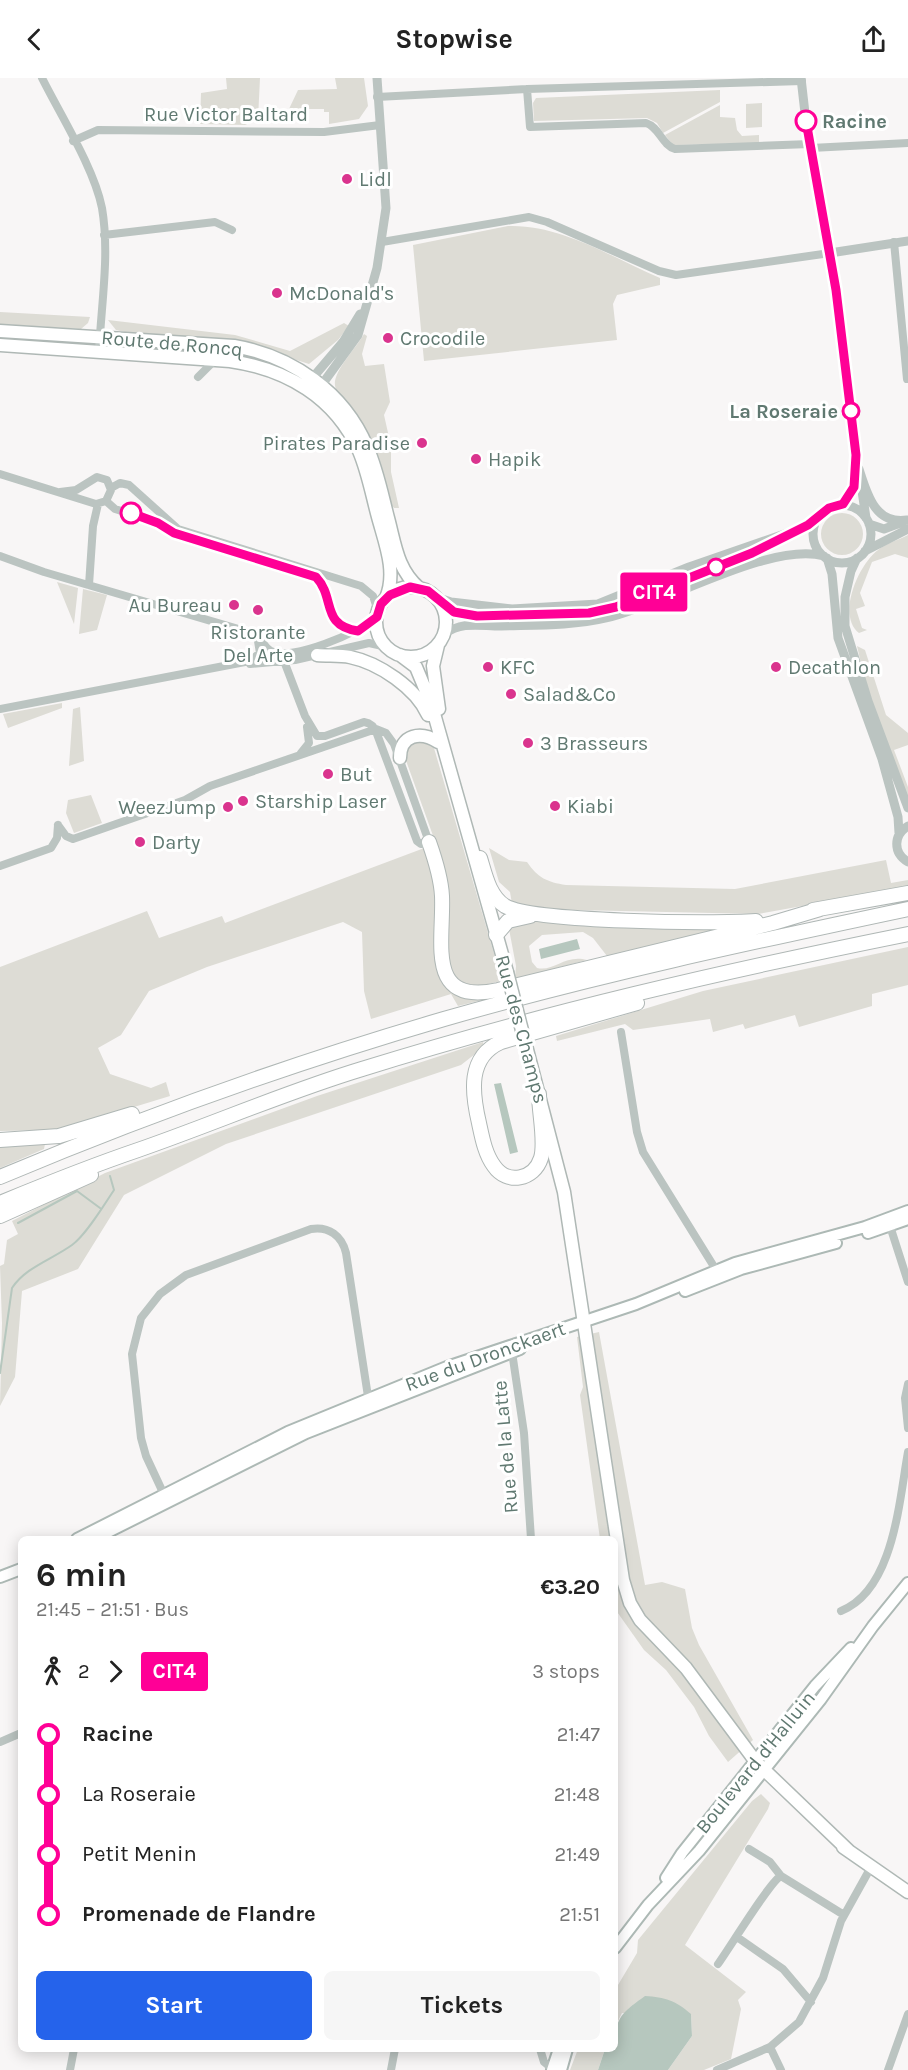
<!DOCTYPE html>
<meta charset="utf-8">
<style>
:root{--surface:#fff;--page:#f6f6f6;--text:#222;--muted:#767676;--accent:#2563eb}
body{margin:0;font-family:Karla,sans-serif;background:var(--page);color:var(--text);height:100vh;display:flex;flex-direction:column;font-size:22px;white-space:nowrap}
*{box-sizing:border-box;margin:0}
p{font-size:20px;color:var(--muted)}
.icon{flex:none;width:33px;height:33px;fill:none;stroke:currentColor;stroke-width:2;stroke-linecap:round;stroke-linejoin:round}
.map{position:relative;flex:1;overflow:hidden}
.side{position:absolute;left:18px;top:1458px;width:600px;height:516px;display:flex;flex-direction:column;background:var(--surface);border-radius:9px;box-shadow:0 3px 15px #0003}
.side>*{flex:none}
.badge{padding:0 12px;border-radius:4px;font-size:21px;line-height:39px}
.map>.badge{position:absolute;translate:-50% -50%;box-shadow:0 0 0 3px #fff}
.legs{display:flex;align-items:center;gap:9px;height:66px;padding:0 18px;font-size:20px}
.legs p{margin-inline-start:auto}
.head{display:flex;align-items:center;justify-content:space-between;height:102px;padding:0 18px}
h1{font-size:33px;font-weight:700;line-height:45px}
.action{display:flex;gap:12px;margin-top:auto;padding:12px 18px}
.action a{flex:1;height:69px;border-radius:9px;background:var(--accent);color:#fff;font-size:24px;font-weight:700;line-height:69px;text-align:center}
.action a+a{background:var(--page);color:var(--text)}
ul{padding:0 18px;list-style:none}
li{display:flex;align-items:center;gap:21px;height:60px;font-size:22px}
li i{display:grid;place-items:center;width:9px;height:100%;margin:0 8px;background:currentColor}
li i::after{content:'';width:15px;height:15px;margin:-8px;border:4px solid;border-radius:50%;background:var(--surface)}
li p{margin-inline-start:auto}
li:first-child i{background:linear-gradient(#0000 50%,currentColor 0)}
li:last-child i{background:linear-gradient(currentColor 50%,#0000 0)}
header{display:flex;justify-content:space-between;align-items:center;height:78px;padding:0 18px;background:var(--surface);font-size:27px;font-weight:700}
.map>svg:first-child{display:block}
</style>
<header><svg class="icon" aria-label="back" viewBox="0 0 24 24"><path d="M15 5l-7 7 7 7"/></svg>Stopwise<svg class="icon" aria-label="share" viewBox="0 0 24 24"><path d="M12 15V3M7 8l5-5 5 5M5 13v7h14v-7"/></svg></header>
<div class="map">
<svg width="908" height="1992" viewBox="0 0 908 1992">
<rect width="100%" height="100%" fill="#f8f6f6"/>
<path fill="#dddcd5" d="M 226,0 L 260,0 L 258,41 L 245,47 L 200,46 L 201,15 L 227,11 Z
M 335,0 L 364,0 L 368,28 L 359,41 L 329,46 L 329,34 L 324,34 L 324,31 L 289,31 L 298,12 L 337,11 Z
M 720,12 L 720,24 L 663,55 L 657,45 L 647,40 L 534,43 L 533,25 L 536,20 Z
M 762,25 L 762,49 L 746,50 L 746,26 Z
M 720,27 L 720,39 L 735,40 L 737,52 L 742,58 L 759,57 L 759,65 L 677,67 L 673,67 L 665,57 Z
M 508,148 C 561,146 613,180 660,200 L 660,207 L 617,217 L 613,226 L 617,262 L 424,283 L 413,167 Z
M 0,234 L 90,239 L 88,245 L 81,251 L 0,246 Z
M 108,242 L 235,257 L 290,273 L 344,245 L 349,248 L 338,262 L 309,286 L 237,263 L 125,254 L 116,252 Z
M 364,256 L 367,258 L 362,276 L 365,288 L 384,286 L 390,324 L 384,337 L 391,368 L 391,394 L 399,430 L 394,430 L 389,424 C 380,396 374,363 356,338 C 350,328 333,316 335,303 C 338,288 356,270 364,256 Z
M821 456a21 21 0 1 1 42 0a21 21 0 1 1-42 0Z
M 908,457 L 908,480 L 895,476 L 872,484 L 860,515 L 865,528 L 856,531 L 862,550 L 867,552 L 859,555 C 836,537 859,486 878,472 C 886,465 899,462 908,457 Z
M 57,504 L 78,510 L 74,546 Z
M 83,511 L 107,517 L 97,552 L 79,556 Z
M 857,568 L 865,572 L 886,637 L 908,655 L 908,667 L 894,672 L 908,709 L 908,723 L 868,616 Z
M 62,625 L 62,630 L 8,650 L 3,636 Z
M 80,629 L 84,683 L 69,688 L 73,631 Z
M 416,662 L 427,664 L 434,670 L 502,903 C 478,907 464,917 449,888 L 436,766 L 404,677 L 405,671 Z
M 91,717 L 102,745 L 74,755 L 66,735 L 68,722 Z
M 427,769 L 436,799 L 440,897 L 487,921 L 458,928 L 451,916 L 371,941 L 364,913 L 362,854 L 343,844 L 207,889 L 149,913 L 121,957 L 98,970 L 110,996 L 151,1010 L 166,1004 L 170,1018 L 59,1052 L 0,1053 L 0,889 L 147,833 L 159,860 L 222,838 L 225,845 Z
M 489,770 L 509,782 L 527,784 C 538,800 547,804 566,807 L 735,811 L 886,782 L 891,805 L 908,802 L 908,809 L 758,836 L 529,831 L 512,826 L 510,814 L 499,804 Z
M 527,842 L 732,849 L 607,878 L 593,860 L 583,854 L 542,857 L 529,868 L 532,884 L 537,890 C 554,894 565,876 587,882 L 515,901 L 516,888 L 509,851 L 513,850 L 509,848 Z
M 908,869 L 908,907 L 872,916 L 872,928 L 799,949 L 795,937 L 745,951 L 743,946 L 713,954 L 710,941 L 633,952 L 625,946 L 557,963 L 556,958 L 703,913 Z
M 483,964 L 484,969 L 461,987 L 226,1066 L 124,1117 L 78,1191 L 22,1213 L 15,1299 L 0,1328 L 2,1245 L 0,1188 L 4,1186 L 7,1162 L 18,1156 L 12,1143 L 105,1095 L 317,1018 Z
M 45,1066 L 44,1071 L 0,1090 L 0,1067 Z
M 599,1254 L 645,1507 L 662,1504 L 685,1511 L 692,1550 L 699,1567 L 753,1662 L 728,1684 L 709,1658 L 694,1629 L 666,1592 L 644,1572 L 615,1531 L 615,1461 L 600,1461 L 580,1317 L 583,1309 L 577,1259 Z
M 761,1716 L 770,1725 L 768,1731 L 685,1867 L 746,1914 L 738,1922 L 741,1931 L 731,1981 L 704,1992 L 668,1992 L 692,1958 L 691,1936 L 622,1935 L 615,1949 L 615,1912 L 637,1875 L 638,1862 L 752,1723 Z
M 578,1971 L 605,1971 L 598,1992 L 570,1992 Z"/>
<path fill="#b6c7be" d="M 577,861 L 580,871 L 541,881 L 539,871 Z
M 501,1005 L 518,1074 L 510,1076 L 494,1006 Z
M 645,1918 C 665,1919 676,1923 691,1936 L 692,1958 L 668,1992 L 598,1992 L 605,1971 L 615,1971 C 615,1940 620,1936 645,1918 Z"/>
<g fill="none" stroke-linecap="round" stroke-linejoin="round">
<path stroke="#b6c7be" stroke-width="2" d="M 18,1145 L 77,1113 L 100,1130
M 0,1295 L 12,1210 C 26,1189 51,1182 72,1167 C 86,1157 104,1127 114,1112 L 110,1098"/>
<defs>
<path id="secondary" d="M 868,1155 L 908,1141
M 685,1213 L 741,1191 L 836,1165
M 77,1461 L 288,1354 L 447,1289 L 636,1226 L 735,1185 L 865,1149 L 908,1133
M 94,1461 L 306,1355 L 520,1271
M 0,1499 L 21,1491
M 666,1800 L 682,1775 L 815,1608 L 851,1570
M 615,1870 L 648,1827 L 699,1773 L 821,1621 L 873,1548 L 908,1505
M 552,1992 L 559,1971
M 561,1992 L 567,1971"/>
<path id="primary" d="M 0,253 L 234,268 C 292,278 344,314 367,369 C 377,391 382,417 388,440 C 395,466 397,491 419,510
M 0,267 L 230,283 C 286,291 335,319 359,373 C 368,394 372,417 378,439 C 385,465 397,494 386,520
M376 544a35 35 0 1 1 70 0a35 35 0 1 1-70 0Z
M 438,567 L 433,588 L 439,631
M 317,577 C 328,578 340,577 350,579 C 379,585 416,610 428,637
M 400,577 L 416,589 L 431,625 L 507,894
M 400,680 C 400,656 421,653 438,664
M 525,964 L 564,1114 L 623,1502 L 630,1525 L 640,1542 L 686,1590 L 756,1684 L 849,1773
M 843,1769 L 908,1814"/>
<path id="motorway" d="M 429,764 C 435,781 441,799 442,818 C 444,864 425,928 498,912 L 773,845 L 820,831
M 480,780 C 485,796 489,818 505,828 C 532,844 716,846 756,843
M 813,832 L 908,815
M 496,857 L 508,843 L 530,838
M 539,1016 C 539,1035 546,1064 541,1080 C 534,1102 507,1107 494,1088 C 485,1076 482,1059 479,1045 C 472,1015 467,979 501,964 L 637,925
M 0,1062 L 59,1058 L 132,1036
M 0,1099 C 145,1038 293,985 444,941 C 597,897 752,864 908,831
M 0,1125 C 46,1106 91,1088 138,1072 C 213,1046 286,1014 362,991 C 541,935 724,893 908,856
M 0,1138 L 91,1097"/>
</defs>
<use href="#secondary" stroke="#adb9b5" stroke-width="14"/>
<use href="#primary" stroke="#afb8b5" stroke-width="15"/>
<use href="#motorway" stroke="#afb7b5" stroke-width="16"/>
<path stroke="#bbc4c1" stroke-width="8" d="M 42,0 C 61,38 94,90 102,130 C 110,177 101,227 99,274
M 527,11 L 530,49 L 646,45 C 659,49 662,67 675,71 L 810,66
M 377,19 L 527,11 L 802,3
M 73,63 L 98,52 L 324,54 L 380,47
M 811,70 L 908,65
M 104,157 L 215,144 L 232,152
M 382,164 L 529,139 L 547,144 L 659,193 L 676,197 L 830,175
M 894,164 L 907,301
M 198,299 L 218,279 L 233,270
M 0,396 L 96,426 L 106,423 L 111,412 L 107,402 L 97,399 L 76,412 L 60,414
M 111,410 L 120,405 L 129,407 L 178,451 L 361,508 L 373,518 L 378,533
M 106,423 L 115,431 L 153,443 L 183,458
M 0,478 L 44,494 L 255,556 C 262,560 263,569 271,573 C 291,584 360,554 377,539
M 309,496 C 337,505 315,546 358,553
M 89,507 L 93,448 L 98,426
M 250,586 L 295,582 L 369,565 L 387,569
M 0,631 L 250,583 L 260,575 L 258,563
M 301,675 L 309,665 L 307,649
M 58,747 L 66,758 L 73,761 L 185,722 L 210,708 L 376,651 L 386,655 L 394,666 L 429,764 L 421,766 L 417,763 L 377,656 C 375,650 371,645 364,644 L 325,658 L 317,658 L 305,638 L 284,583
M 0,788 L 51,770 L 57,760 L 58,747
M 621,954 L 637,1054 L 643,1074 L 718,1195
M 890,1148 L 908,1204
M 512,1274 L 524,1355 L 531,1461
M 908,1306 L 905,1320 L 908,1350
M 166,1421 L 146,1378 L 141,1360 L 132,1276 L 141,1240 L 160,1216 L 186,1197 L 311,1151 C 329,1148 342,1158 346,1175 L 369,1325
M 841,1533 C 894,1512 899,1423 908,1374
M 0,1664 L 21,1655
M 749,1771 L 770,1784 L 781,1798 L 844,1837
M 737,1859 L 783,1891 L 811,1924
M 718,1886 C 729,1871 771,1802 781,1798
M 770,1969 L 781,1992
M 540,1971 L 544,1984 L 554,1992
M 70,1992 L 74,1971
M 391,1992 L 395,1971
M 717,1992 L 770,1969 L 799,1944 L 823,1900 L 841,1843 L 871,1789
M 888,1992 L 908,1936"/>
<path stroke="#bbc4c1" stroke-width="9" d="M 801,0 L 806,44 L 836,212 L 856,377 L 854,409 L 848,420 L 840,428
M 830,175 L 908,163
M 309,304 L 343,264 L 360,236
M 318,312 L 358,257 L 377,190 L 386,130 L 377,0
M 859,391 C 867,416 875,447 907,442
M 861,406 L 866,440
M813 456a29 29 0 1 1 58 0a29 29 0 1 1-58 0Z
M 869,446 L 884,451 L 903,444
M 865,473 L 908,451
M 827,480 L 832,496 L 838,560 L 882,681 L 898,739 L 899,755
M 857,480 L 851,493 L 845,519 L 845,548 L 868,623 L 908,730
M 436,519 L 451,524 L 512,531 L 598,526 L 689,489 L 799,451 L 818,439
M 444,556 C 463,543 479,548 501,548 C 535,547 573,548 606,540 C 663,527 770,463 824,478
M 908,748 C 893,757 893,775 908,784"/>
<use href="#secondary" stroke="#fff" stroke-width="10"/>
<use href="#primary" stroke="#fff" stroke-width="12"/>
<use href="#motorway" stroke="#fff" stroke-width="14"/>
<defs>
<path id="primary-bridge" d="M 507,894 L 525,964"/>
</defs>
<use href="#primary-bridge" stroke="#afb8b5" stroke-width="15" stroke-linecap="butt"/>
<use href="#primary-bridge" stroke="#fff" stroke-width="12"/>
</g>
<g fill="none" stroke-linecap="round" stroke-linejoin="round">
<defs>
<path id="line-1" d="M 131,435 L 158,445 L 174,455 L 316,499 C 336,520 320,547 358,553 L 377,539 L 381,526 L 390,517 L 410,509 L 428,513 L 454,534 L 477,538 L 589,535 L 616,529 L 752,475 L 808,447 L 829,430 L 843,426 L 854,409 L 856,377 L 836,212 L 806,43"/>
</defs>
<use href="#line-1" stroke="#fff" stroke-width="14"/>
<use href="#line-1" stroke="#ff0096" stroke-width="9"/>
</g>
<g fill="#fff" stroke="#ff0096" stroke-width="3">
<circle cx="806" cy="43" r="10"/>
<circle cx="851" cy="333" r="8"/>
<circle cx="131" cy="435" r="10"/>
<circle cx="716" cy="489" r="8"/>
</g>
<g fill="#da348e" stroke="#fff" stroke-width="2">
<circle cx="347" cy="101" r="6"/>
<circle cx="277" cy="215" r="6"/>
<circle cx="388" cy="260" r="6"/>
<circle cx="422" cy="365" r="6"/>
<circle cx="476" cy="381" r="6"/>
<circle cx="234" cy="527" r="6"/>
<circle cx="258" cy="532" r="6"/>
<circle cx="488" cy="589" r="6"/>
<circle cx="776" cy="589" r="6"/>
<circle cx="511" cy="616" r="6"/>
<circle cx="528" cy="665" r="6"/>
<circle cx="328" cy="696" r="6"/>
<circle cx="243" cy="723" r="6"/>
<circle cx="555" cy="728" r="6"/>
<circle cx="228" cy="729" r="6"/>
<circle cx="140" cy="764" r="6"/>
</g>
<g text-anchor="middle" stroke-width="6" stroke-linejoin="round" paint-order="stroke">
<g font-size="20" fill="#607971" stroke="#fff">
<text x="226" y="43">Rue Victor Baltard</text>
<text transform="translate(172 265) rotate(5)" y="7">Route de Roncq</text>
<text transform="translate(522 951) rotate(75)" y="7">Rue des Champs</text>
<text transform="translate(485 1278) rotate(-20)" y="7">Rue du Dronckaert</text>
<text transform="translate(505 1369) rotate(-95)" y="7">Rue de la Latte</text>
<text transform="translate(755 1684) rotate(-51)" y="7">Boulevard d'Halluin</text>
</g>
<g font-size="20" font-weight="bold" fill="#607971" stroke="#fff" text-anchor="start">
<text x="822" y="50">Racine</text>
<text x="838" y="340" text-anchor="end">La Roseraie</text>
</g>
<g font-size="20" fill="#607971" stroke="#fff" text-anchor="start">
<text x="359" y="108">Lidl</text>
<text x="289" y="222">McDonald's</text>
<text x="400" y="267">Crocodile</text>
<text x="410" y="372" text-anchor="end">Pirates Paradise</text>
<text x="488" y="388">Hapik</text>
<text x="222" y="534" text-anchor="end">Au Bureau</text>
<text x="258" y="561" text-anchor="middle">Ristorante<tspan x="258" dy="23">Del Arte</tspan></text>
<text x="500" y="596">KFC</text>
<text x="788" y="596">Decathlon</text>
<text x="523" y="623">Salad&amp;Co</text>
<text x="540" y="672">3 Brasseurs</text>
<text x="340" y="703">But</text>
<text x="255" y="730">Starship Laser</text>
<text x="567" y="735">Kiabi</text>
<text x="216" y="736" text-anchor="end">WeezJump</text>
<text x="152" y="771">Darty</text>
</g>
</g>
</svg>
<b class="badge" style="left:654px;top:514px;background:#ff0096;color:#fff">CIT4</b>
<section class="side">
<div class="head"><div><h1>6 min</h1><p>21:45 – 21:51 · Bus</p></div><b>€3.20</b></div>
<div class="legs"><svg class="icon" aria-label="walk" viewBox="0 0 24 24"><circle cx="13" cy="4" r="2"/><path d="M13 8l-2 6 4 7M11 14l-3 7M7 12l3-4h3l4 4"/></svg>2<svg class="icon" aria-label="forward" viewBox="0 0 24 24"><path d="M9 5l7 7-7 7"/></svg><b class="badge" style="background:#ff0096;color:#fff">CIT4</b><p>3 stops</p></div>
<ul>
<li><i style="color:#ff0096"></i><b>Racine</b><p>21:47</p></li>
<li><i style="color:#ff0096"></i><span>La Roseraie</span><p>21:48</p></li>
<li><i style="color:#ff0096"></i><span>Petit Menin</span><p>21:49</p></li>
<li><i style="color:#ff0096"></i><b>Promenade de Flandre</b><p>21:51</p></li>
</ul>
<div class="action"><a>Start</a><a>Tickets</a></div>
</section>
</div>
